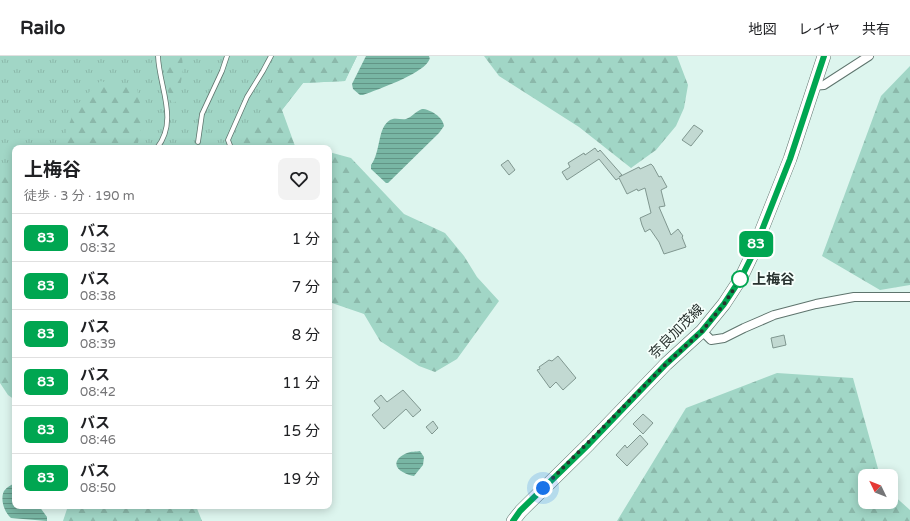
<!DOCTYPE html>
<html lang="ja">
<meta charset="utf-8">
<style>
:root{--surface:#fff;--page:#f2f2f2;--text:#202124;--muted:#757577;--line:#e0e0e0}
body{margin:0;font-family:"Varela Round","Noto Sans JP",sans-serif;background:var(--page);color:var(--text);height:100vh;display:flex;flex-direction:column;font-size:15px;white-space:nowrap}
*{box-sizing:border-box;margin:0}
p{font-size:13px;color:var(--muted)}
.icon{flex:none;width:22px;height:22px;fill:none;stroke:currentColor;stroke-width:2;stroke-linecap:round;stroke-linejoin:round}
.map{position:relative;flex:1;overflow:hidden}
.details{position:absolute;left:12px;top:89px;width:320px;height:364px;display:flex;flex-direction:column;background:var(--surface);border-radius:8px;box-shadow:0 2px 10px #0003}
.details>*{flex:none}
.badge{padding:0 8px;border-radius:6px;font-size:14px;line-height:26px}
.needle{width:26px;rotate:313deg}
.fabs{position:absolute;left:858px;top:413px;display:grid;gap:8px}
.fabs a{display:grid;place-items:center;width:40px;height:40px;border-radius:8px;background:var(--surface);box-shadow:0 2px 10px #0003;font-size:20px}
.you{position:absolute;width:20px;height:20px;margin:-10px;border:3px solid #fff;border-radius:50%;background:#1a73e8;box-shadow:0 0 0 6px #1a73e833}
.map>.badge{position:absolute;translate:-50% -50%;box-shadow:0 0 0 2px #fff}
.round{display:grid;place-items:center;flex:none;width:42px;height:42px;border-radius:8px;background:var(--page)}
.head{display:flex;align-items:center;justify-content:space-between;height:68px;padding:0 12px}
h1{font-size:19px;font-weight:700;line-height:30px}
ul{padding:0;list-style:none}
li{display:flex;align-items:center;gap:12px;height:48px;padding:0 12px;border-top:1px solid var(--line)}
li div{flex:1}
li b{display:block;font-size:15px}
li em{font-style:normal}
li .badge{min-width:44px;font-weight:700;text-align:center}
header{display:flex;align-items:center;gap:24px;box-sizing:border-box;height:56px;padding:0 20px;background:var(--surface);border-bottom:1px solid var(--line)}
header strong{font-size:19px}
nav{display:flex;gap:22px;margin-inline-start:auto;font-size:14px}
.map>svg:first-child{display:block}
</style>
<header>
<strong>Railo</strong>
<nav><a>地図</a><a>レイヤ</a><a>共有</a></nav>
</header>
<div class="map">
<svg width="910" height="465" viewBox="0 0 910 465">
<defs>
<pattern id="grass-tufts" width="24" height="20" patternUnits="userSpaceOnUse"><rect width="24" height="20" fill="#a1d6c6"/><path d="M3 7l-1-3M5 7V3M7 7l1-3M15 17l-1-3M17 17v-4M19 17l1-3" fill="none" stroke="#8bb8aa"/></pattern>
<pattern id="forest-firs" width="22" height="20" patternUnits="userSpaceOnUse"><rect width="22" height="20" fill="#a1d6c6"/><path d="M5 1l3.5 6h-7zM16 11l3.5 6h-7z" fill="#8bb8aa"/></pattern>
<pattern id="water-rules" width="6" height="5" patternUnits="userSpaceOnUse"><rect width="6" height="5" fill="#78b6a4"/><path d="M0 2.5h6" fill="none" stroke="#629586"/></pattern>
</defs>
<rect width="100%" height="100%" fill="#ddf5ee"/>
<path fill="url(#grass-tufts)" d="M 0,0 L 357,0 L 345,25 L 303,27 L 282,54 L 286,92 L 15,92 L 15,162 L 0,173 Z"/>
<path fill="url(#forest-firs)" d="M 162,0 L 182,0 L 183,13 L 178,45 L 172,47 L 169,40 L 162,4 Z
M 284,0 L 357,0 L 345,25 L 303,27 L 282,54 L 295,90 L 305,92 L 240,92 L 240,86 L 261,61 Z
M 484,0 L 677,0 L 688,29 L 684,52 L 676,70 L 656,94 L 631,112 L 579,71 L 499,20 Z
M 910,10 L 910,229 L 880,234 L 822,200 L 881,40 Z
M 100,25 L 137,33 L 143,61 L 137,92 L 56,92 L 61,90 L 76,50 Z
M 329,96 L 351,102 L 404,158 L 445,177 L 464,200 L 477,221 L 499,245 L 457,303 L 435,316 L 419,310 L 380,285 L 364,258 L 329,246 Z
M 15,113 L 15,344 L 8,339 L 0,327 L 0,124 Z
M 777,317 L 853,322 L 880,420 L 865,420 L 865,446 L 891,446 L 891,437 L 910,454 L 910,465 L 617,465 L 686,352 Z
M 68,450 L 196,450 L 202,465 L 63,465 Z"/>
<path fill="url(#water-rules)" d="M 366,0 L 429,0 C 430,3 430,3 428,6 C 419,19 379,33 363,39 L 360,39 L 353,33 L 352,28 Z
M 422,53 C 430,53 443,61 444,70 L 439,77 L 388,127 L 386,127 L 371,113 L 371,109 C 381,96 377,72 390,64 C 395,61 401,64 406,63 C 412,61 416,55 422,53 Z
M 420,395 L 424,401 L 423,409 L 414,420 C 406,419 390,412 399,402 C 401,400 404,398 407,397 C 411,395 416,396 420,395 Z
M 15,427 L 15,450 L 39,450 L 47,461 L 47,465 L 11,462 C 4,456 0,443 4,435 C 7,431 11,429 15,427 Z"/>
<path fill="#c2d9d2" stroke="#809790" d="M 694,69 L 703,75 L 691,90 L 682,84 Z
M 595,92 L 598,96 L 600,94 L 622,119 L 619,121 L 639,111 L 640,113 L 651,108 L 653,110 L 659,121 L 661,120 L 667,131 L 661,134 L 665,150 L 659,151 L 671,179 L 678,173 L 683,180 L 682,181 L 686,191 L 664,198 L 659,186 L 650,173 L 645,176 L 642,169 L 640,162 L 651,157 L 645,132 L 638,135 L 637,133 L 627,138 L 619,122 L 616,124 L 599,103 L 567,124 L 562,116 L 570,111 L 568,107 L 584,97 L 585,99 Z
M 508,104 L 515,114 L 509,119 L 501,109 Z
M 784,279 L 786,289 L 773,292 L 771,282 Z
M 558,300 L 576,322 L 563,334 L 556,326 L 550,332 L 537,314 L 540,313 L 539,311 L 549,304 L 552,305 Z
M 403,334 L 421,354 L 413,361 L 406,353 L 384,373 L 372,359 L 380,352 L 374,345 L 381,339 L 387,346 Z
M 643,358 L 653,367 L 643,378 L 633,368 Z
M 433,365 L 438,372 L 432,378 L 426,371 Z
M 640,379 L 648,388 L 627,410 L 616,399 L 625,389 L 627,392 Z"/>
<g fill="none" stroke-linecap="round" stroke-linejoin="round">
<defs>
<path id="lane" d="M 198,86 L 202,58 L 222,15 L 227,0
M 157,92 C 179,64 159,31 158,0
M 231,92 L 228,84 L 247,41 L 263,15 L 271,0"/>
<path id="street" d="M 813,30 L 824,29 L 869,0
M 702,275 L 711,284 L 724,282 L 744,272 L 774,259 L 816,248 L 854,241 L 910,241"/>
<path id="primary" d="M 513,465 L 521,455 L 589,388 L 666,308 L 702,275 L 724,248 L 741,222 L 751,201 L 790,103 L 824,0"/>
</defs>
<use href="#lane" stroke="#5e746d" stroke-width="5.5"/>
<use href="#street" stroke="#5e746d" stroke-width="10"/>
<use href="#primary" stroke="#5e746d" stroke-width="14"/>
<use href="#lane" stroke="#fff" stroke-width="4"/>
<use href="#street" stroke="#fff" stroke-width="8"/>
<use href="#primary" stroke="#fff" stroke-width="13"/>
</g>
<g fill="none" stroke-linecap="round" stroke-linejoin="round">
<defs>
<path id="line" d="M 513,465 L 520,455 L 589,388 L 666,308 L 702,275 L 724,248 L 741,222 L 751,202 L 790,103 L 824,0"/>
</defs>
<use href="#line" stroke="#fff" stroke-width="9"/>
<use href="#line" stroke="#00a651" stroke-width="6"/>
<path stroke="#28322f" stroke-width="4" stroke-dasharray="0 7.2" d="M 543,432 L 666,308 L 702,275 L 724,248 L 741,222 L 740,223"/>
</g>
<circle fill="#fff" stroke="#00a651" stroke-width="2" cx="740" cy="223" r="8"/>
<g text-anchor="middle" stroke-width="3.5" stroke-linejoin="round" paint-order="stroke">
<g font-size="14" font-weight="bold" fill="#28322f" stroke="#f5fffb" text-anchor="start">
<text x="752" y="228">上梅谷</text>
</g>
<g font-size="14" fill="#28322f" stroke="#f5fffb">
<text transform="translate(676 275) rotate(-45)" y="5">奈良加茂線</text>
</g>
</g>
</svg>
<div class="fabs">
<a><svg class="needle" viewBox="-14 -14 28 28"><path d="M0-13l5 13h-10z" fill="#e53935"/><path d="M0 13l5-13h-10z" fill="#757577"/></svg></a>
</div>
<div class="you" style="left:543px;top:432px"></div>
<b class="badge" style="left:756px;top:188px;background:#00a651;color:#fff">83</b>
<section class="details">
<div class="head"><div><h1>上梅谷</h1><p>徒歩 · 3 分 · 190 m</p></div><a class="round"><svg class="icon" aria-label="heart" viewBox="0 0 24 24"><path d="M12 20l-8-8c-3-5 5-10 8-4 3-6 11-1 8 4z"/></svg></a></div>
<ul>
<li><span class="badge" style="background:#00a651;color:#fff">83</span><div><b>バス</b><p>08:32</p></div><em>1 分</em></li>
<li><span class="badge" style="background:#00a651;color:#fff">83</span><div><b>バス</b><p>08:38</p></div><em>7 分</em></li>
<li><span class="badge" style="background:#00a651;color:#fff">83</span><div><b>バス</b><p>08:39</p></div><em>8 分</em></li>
<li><span class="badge" style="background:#00a651;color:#fff">83</span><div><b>バス</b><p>08:42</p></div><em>11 分</em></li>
<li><span class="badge" style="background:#00a651;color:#fff">83</span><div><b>バス</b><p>08:46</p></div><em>15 分</em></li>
<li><span class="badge" style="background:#00a651;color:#fff">83</span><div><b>バス</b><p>08:50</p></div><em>19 分</em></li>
</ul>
</section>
</div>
